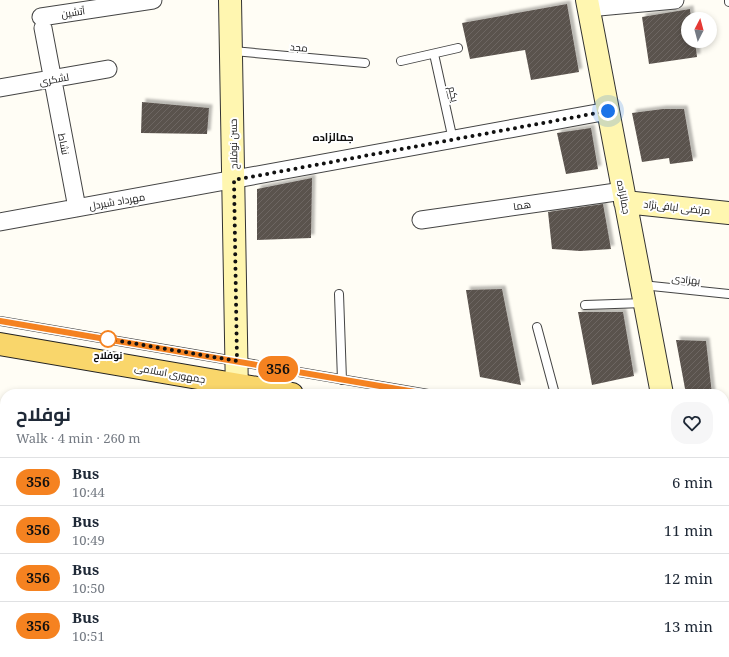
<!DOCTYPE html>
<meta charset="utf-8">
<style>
:root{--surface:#fff;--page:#f6f6f7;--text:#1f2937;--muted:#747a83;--line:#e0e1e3}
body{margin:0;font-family:"Noto Serif",Cairo,serif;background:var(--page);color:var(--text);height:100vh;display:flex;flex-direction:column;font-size:15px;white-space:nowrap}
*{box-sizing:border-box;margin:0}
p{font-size:13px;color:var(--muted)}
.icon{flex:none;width:22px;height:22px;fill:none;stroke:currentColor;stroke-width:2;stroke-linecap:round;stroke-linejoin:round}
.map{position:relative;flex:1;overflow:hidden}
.side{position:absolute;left:0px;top:389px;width:729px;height:268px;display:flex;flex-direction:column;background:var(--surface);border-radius:16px 16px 0 0;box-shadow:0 2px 6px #0003}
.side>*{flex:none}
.badge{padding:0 8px;border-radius:13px;font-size:14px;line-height:26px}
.needle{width:26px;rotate:6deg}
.tools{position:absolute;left:681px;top:12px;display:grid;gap:8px}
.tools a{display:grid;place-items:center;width:36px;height:36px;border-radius:50%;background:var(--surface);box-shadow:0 2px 6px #0003;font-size:20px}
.you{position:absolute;width:20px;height:20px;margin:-10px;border:3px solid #fff;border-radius:50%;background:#1a73e8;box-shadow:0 0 0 6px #1a73e833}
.map>.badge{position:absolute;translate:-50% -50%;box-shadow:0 0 0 2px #fff}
.round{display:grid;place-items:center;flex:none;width:42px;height:42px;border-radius:16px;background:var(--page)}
.head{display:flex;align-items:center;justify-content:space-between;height:68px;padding:0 16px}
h1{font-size:19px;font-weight:700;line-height:30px}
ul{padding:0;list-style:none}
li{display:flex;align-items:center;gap:12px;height:48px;padding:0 16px;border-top:1px solid var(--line)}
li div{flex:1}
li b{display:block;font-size:15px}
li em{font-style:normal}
li .badge{min-width:44px;font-weight:700;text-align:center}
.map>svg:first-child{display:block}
</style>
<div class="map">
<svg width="729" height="657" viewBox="0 0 729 657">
<defs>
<pattern id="building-hatch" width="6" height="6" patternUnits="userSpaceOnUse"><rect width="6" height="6" fill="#5a524d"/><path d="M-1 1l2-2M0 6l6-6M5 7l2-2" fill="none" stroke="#6d6662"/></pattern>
<filter id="shadow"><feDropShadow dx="3.5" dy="-3.5" stdDeviation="1" flood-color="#0004"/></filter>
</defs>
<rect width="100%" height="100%" fill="#fffdf5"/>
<path fill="url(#building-hatch)" filter="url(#shadow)" d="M 567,4 L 579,72 L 531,80 L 525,50 L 470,59 L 462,23 Z
M 690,9 L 691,19 L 688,19 L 688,41 L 695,41 L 697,57 L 649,64 L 642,17 Z
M 142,102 L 209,108 L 207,134 L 141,133 Z
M 663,109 L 684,109 L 693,161 L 670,164 L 669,158 L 642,162 L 632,113 Z
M 591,128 L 598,169 L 566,174 L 557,133 Z
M 312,178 L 311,238 L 257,240 L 257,189 Z
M 603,204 L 611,249 L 580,251 L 552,249 L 548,212 Z
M 502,289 L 521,385 L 480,377 L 466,290 Z
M 578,312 L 623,312 L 634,376 L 592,385 Z
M 676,340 L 706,341 L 712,394 L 686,394 Z"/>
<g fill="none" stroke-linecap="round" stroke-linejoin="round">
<defs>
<path id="lane" d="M 729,0 L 729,2
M 233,51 L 365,63
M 434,54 L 453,140
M 401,61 L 458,48
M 642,285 L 729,294
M 339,294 L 342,380
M 585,305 L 644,303
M 0,321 L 428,394
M 537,327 L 555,394
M 724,443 L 729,444"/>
<path id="street" d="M 588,8 L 675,0
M 41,17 L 153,0
M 43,28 L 77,208
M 0,88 L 108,69
M 421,220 L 623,191
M 0,222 L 608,111
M 0,645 L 5,646
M 64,652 L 112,657
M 630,652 L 630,657"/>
<path id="secondary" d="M 230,0 L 237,394
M 587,0 L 662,394
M 625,202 L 729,213
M 0,563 L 5,564
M 724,618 L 729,619
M 240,652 L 240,657
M 707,652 L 708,657"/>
<path id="primary" d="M 0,344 L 292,394
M 724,468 L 729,469"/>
</defs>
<use href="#lane" stroke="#444" stroke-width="10"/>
<use href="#street" stroke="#444" stroke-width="19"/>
<use href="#secondary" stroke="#333" stroke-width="24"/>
<use href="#primary" stroke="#222" stroke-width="24"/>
<use href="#lane" stroke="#fff" stroke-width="8"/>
<use href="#street" stroke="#fff" stroke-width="17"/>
<use href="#secondary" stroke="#fff6b0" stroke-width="22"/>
<use href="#primary" stroke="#f9d66b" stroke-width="22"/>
</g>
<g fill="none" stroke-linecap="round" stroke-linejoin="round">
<defs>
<path id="line" d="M 0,321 L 427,394"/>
</defs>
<use href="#line" stroke="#fff" stroke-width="9"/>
<use href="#line" stroke="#f58220" stroke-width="6"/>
<path stroke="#111" stroke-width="4" stroke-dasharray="0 7.2" d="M 108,339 L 237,361 L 234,180 L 608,111"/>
</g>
<circle fill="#fff" stroke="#f58220" stroke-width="2" cx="108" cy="339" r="8"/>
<g text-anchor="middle" stroke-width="4" stroke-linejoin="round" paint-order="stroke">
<g font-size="10" fill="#111" stroke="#fff">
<text transform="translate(73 12) rotate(-9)" y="4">آتشین</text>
<text transform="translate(299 47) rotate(5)" y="4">مجد</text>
<text transform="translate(54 79) rotate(-10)" y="4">لشکری</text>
<text transform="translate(454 94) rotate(77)" y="4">یکم</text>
<text transform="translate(64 144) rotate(79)" y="4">نشاط</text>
<text transform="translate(233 144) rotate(-91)" y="4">حسن نوفلاح</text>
<text transform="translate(624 197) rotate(79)" y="4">جمالزاده</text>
<text transform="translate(117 201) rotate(-10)" y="4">مهرداد شیردل</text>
<text transform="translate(522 205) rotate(-8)" y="4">هما</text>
<text transform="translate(677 207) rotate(6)" y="4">مرتضی لبافی‌نژاد</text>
<text transform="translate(686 279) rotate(6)" y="4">بهزادی</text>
<text transform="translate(170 373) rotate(10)" y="4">جمهوری اسلامی</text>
</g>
<g font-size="10" font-weight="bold" fill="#111" stroke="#fff">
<text x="108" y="359">نوفلاح</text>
</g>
<g font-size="11" font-weight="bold" fill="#111" stroke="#fff">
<text x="333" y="141">جمالزاده</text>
</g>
</g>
</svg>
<div class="tools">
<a><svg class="needle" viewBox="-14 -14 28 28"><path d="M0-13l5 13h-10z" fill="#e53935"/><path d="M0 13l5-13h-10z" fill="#747a83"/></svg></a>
</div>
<div class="you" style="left:608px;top:111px"></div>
<b class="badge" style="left:278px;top:369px;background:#f58220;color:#111">356</b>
<section class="side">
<div class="head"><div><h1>نوفلاح</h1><p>Walk · 4 min · 260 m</p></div><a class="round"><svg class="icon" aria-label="heart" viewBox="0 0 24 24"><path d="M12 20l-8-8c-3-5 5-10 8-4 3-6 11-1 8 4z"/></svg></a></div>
<ul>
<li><span class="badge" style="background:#f58220;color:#111">356</span><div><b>Bus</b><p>10:44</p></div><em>6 min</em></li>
<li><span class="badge" style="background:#f58220;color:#111">356</span><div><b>Bus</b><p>10:49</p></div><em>11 min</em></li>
<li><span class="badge" style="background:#f58220;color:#111">356</span><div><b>Bus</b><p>10:50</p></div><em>12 min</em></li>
<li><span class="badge" style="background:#f58220;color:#111">356</span><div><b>Bus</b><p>10:51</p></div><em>13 min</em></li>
</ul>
</section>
</div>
